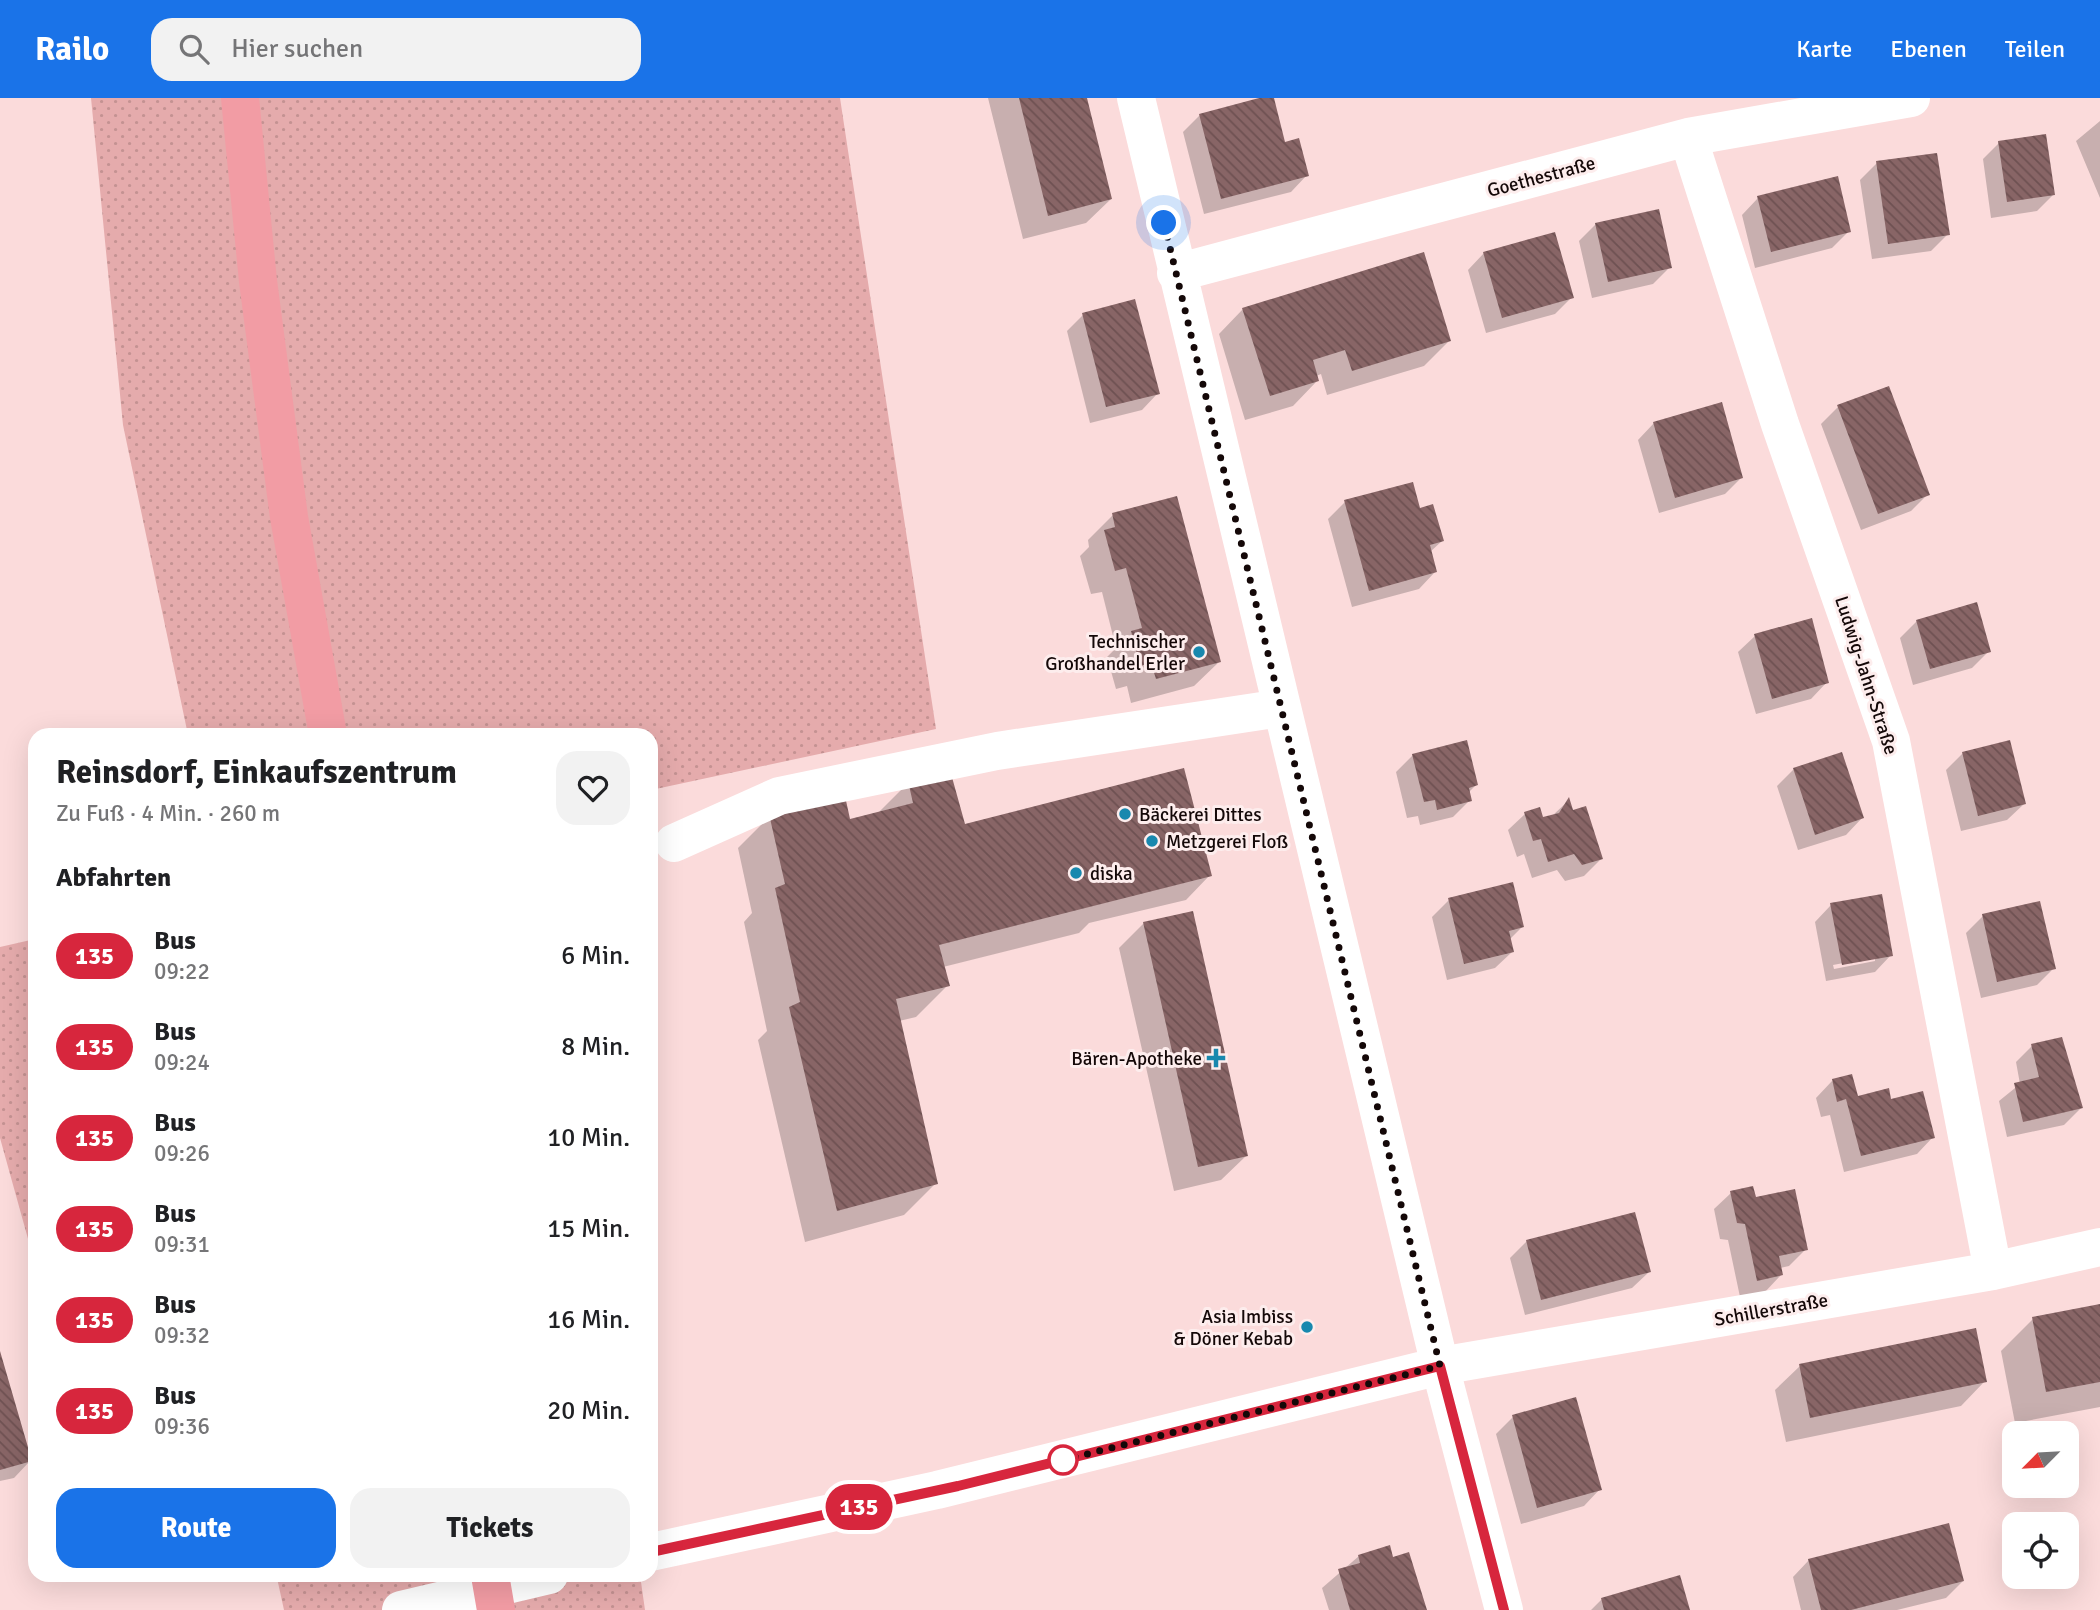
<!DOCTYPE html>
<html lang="de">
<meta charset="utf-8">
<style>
:root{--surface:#fff;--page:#f2f2f2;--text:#202124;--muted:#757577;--accent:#1a73e8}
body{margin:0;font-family:Signika,sans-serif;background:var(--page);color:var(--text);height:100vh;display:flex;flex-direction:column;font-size:26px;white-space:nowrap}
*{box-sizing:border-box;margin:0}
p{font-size:23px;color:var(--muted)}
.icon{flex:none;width:38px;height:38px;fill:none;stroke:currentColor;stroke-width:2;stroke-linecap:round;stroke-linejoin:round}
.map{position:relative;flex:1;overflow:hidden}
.details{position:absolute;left:28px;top:630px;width:630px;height:854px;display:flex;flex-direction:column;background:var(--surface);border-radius:21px;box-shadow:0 7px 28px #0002}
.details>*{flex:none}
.badge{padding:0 14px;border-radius:23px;font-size:24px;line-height:46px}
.needle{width:46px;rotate:246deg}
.buttons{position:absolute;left:2002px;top:1323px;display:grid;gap:14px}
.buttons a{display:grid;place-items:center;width:77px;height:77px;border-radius:14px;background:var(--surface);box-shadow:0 7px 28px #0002;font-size:35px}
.you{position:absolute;width:35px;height:35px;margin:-18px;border:5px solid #fff;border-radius:50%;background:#1a73e8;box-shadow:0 0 0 10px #1a73e833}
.map>.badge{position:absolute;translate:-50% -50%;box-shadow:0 0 0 4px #fff}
h2{padding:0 28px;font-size:26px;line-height:63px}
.round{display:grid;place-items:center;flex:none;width:74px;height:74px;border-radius:21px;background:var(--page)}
.overview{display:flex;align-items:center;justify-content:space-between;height:119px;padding:0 28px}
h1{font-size:33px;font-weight:700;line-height:52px}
.action{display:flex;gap:14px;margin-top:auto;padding:14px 28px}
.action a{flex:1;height:80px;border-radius:21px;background:var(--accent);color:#fff;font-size:28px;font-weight:700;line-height:80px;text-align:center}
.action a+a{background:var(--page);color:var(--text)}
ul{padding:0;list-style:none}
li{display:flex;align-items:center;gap:21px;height:91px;padding:0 28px}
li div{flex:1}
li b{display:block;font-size:26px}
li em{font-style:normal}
li .badge{min-width:77px;font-weight:700;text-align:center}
header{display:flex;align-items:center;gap:42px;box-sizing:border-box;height:98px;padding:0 35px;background:var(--accent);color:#fff}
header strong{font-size:33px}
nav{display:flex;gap:38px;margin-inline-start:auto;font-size:24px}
.search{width:490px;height:63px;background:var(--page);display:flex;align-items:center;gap:18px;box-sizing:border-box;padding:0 24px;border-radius:21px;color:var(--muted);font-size:26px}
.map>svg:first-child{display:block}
</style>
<header>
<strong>Railo</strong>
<div class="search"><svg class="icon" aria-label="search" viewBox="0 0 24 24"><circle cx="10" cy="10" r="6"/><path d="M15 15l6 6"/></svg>Hier suchen</div>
<nav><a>Karte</a><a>Ebenen</a><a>Teilen</a></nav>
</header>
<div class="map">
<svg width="2100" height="1512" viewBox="0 0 2100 1512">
<defs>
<pattern id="grass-dots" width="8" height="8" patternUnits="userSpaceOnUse" patternTransform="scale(1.75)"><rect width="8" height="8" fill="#e5abac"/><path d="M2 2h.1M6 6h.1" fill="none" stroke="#c49292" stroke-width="1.8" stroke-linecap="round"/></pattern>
<pattern id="building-back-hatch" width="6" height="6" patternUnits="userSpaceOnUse" patternTransform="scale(1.75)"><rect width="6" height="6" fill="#886566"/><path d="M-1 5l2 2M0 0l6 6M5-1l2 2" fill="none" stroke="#6e5152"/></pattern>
</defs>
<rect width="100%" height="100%" fill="#fbdbdb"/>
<path fill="url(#grass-dots)" d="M 91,0 L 840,0 L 936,631 L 651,692 L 651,637 L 188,637 L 123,327 Z
M 35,841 L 35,1166 L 0,1040 L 0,849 Z
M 242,1477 L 640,1477 L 645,1512 L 284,1512 L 277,1480 Z"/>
<path fill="#0003" fill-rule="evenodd" d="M 988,0 L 1086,0 L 1111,101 L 1086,125 L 1023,141 Z
M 1266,0 L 1272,0 L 1284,46 L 1307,77 L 1291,94 L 1204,116 L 1183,34 L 1200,17 Z
M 2100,23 L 2100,100 L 2076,43 Z
M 1999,45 L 2054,96 L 2037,113 L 1991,120 L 1983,61 Z
M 1877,65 L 1948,136 L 1931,153 L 1872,161 L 1860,82 Z
M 1758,100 L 1849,133 L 1832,150 L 1755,170 L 1742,117 Z
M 1596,126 L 1670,169 L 1653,186 L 1592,200 L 1579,143 Z
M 1484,155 L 1572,199 L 1555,216 L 1486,235 L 1468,172 Z
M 1243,211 L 1449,243 L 1424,268 L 1327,297 L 1321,276 L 1316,278 L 1317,283 L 1293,308 L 1245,322 L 1219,236 Z
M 1083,217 L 1158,295 L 1142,312 L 1090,325 L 1067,233 Z
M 1838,309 L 1928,396 L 1911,413 L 1861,432 L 1821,326 Z
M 1654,325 L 1742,379 L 1725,396 L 1659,415 L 1638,342 Z
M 1345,404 L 1418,412 L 1442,443 L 1430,454 L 1435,474 L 1419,491 L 1352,509 L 1328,421 Z
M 1113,417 L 1219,564 L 1194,588 L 1131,605 L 1127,588 L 1116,591 L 1107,559 L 1116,550 L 1102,494 L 1091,496 L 1080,458 L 1089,449 L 1088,442 Z
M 1917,523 L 1989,553 L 1972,570 L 1913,587 L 1900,540 Z
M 1755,538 L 1827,584 L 1811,601 L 1756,616 L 1738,554 Z
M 1963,655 L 2024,706 L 2007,722 L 1961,733 L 1946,672 Z
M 1413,657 L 1476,687 L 1468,695 L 1470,702 L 1453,719 L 1420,727 L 1418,718 L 1407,720 L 1396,674 Z
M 1794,671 L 1862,720 L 1846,737 L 1798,752 L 1777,688 Z
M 909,684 L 963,728 L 1210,777 L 1186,802 L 1089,825 L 1079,835 L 943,869 L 948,887 L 916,919 L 899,923 L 936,1085 L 904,1117 L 805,1144 L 758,942 L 767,933 L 744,824 L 752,815 L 738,750 L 770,718 L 849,723 L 877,716 Z
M 1568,703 L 1601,761 L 1584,778 L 1565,783 L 1557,772 L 1532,780 L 1524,756 L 1517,759 L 1508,732 L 1525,716 L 1542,721 L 1552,718 Z
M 1449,802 L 1522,829 L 1509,842 L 1512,854 L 1495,870 L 1447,882 L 1432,819 Z
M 1831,807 L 1891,857 L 1875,874 L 1826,883 L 1815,824 ZM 1875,859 L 1875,863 L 1834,871 L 1833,867 Z
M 1983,818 L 2054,870 L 2037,887 L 1981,900 L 1966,835 Z
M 1144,825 L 1246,1058 L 1221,1082 L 1174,1093 L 1119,850 Z
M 2032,948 L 2081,1010 L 2064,1027 L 2007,1039 L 1999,1003 L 2020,986 L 2016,964 Z
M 1832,983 L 1856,1000 L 1890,1003 L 1933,1039 L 1917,1056 L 1844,1074 L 1830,1017 L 1821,1019 L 1816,1000 Z
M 1731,1095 L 1754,1101 L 1806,1151 L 1789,1168 L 1780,1170 L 1781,1177 L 1765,1194 L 1740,1199 L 1728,1142 L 1720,1141 L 1714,1111 Z
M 1527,1143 L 1649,1174 L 1632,1190 L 1525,1217 L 1510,1160 Z
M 2100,1208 L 2100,1309 L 2015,1325 L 2001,1253 L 2033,1221 Z
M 0,1256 L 30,1363 L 14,1380 L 0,1383 Z
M 1800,1268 L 1985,1283 L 1961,1308 L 1786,1344 L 1775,1292 Z
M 1513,1319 L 1600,1391 L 1584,1408 L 1521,1426 L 1496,1336 Z
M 1359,1458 L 1392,1461 L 1425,1512 L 1329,1512 L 1322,1490 Z
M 1809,1462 L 1963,1483 L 1946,1500 L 1897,1512 L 1801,1512 L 1793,1479 Z
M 1602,1501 L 1688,1512 L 1591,1512 Z"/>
<path fill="url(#building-back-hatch)" d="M 1019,0 L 1087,0 L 1112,101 L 1048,118 Z
M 1259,0 L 1274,0 L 1285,44 L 1299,40 L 1309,78 L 1221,101 L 1199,16 Z
M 2046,36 L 2055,97 L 2007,104 L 1998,43 Z
M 1937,55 L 1950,137 L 1888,146 L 1876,63 Z
M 1838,78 L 1851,134 L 1771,154 L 1757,98 Z
M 1659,111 L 1672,170 L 1608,184 L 1595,125 Z
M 1555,134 L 1574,200 L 1502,220 L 1483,154 Z
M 1424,154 L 1451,243 L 1352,273 L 1345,252 L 1313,262 L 1319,283 L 1270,298 L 1242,210 Z
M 1135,201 L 1160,296 L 1106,309 L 1082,215 Z
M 1889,288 L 1930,397 L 1878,416 L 1837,307 Z
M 1722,304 L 1743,380 L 1675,400 L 1653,324 Z
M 1413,384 L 1420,410 L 1433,406 L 1444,443 L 1430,447 L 1437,474 L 1369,493 L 1344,402 Z
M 1177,398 L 1221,564 L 1156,581 L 1151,565 L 1140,568 L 1131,533 L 1142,530 L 1126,470 L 1115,473 L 1104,432 L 1115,429 L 1112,415 Z
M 1977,504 L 1991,554 L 1930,571 L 1916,522 Z
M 1812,520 L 1829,585 L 1772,601 L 1754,536 Z
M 1467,642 L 1478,687 L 1469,690 L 1472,703 L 1437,712 L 1435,702 L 1424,704 L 1412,656 Z
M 2010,642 L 2026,706 L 1978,718 L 1962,654 Z
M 1842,654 L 1864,720 L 1815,737 L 1793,670 Z
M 1184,670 L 1212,778 L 939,847 L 950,888 L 896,901 L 938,1086 L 837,1113 L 789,909 L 800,904 L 775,790 L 785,786 L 769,716 L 845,698 L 850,721 L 913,705 L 908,683 L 950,672 L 965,726 Z
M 1569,699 L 1573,712 L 1586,708 L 1603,761 L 1582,767 L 1574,756 L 1548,764 L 1541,741 L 1533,743 L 1524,714 L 1540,709 L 1543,719 L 1559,715 Z
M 1513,784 L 1524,829 L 1509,833 L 1514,854 L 1464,866 L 1448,800 Z
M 1882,796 L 1893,858 L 1842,867 L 1830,805 Z
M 2040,803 L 2056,871 L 1997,884 L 1982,816 Z
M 1193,813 L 1248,1058 L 1198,1069 L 1143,824 Z
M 2062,939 L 2083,1010 L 2023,1024 L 2014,985 L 2039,979 L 2031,946 Z
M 1852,976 L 1858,998 L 1889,990 L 1891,1001 L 1923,993 L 1935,1040 L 1861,1058 L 1846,1001 L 1837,1004 L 1832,981 Z
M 1753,1088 L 1756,1099 L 1795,1091 L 1808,1152 L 1779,1158 L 1783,1177 L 1757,1183 L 1745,1126 L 1737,1125 L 1730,1093 Z
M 1635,1114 L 1651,1174 L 1541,1202 L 1526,1142 Z
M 2100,1206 L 2100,1284 L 2046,1294 L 2032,1219 Z
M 1976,1230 L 1987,1284 L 1810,1320 L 1799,1266 Z
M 0,1253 L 32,1363 L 0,1372 Z
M 1576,1299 L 1602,1392 L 1537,1410 L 1512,1317 Z
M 1949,1425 L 1964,1483 L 1851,1512 L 1821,1512 L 1808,1461 Z
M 1390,1447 L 1393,1459 L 1409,1454 L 1427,1512 L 1350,1512 L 1338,1471 L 1360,1465 L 1358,1457 Z
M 1680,1477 L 1690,1512 L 1604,1512 L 1601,1500 Z"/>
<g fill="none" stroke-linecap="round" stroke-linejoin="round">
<path stroke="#fff" stroke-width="38" d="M 1136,0 L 1440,1268 L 1504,1512
M 1688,39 L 1780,326 L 1891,643 L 1993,1173
M 1176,175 L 1688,39 L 1911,0
M 674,745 L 779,698 L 997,653 L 1281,610
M 651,1454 L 937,1392 L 1440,1268 L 1993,1173 L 2100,1149
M 401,1512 L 549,1477"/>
<path stroke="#f29ca4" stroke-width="38" d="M 240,0 L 258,183 L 289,419 L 328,637
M 490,1477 L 496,1512"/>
</g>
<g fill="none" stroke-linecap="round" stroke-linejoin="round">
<defs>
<path id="line" d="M 651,1454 L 958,1388 L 1440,1268 L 1504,1512"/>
</defs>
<use href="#line" stroke="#fff" stroke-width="16"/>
<use href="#line" stroke="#d7263d" stroke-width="10"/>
<path stroke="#140808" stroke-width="7" stroke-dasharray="0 12.6" d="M 1063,1362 L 1440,1268 L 1164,125"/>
</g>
<g fill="#1888ae" stroke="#fdeded" stroke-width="2.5">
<circle cx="1199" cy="554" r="7"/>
<circle cx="1125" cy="716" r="7"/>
<circle cx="1152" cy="743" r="7"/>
<circle cx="1076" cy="775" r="7"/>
<path d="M1212.5 949.5h7v7h7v7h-7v7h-7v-7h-7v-7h7z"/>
<circle cx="1307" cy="1229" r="7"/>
</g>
<circle fill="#fff" stroke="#d7263d" stroke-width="3.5" cx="1063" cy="1362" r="14"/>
<g text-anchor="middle" stroke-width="6" stroke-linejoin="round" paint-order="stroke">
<g font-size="19" fill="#140808" stroke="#fdeded">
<text transform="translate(1541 78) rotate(-15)" y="7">Goethestraße</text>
<text transform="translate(1867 577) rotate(72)" y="7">Ludwig-Jahn-Straße</text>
<text transform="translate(1771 1211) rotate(-10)" y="7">Schillerstraße</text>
</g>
<g font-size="19" fill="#140808" stroke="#fdeded" text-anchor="end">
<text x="1185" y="550">Technischer<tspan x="1185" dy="22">Großhandel Erler</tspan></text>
<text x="1139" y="723" text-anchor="start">Bäckerei Dittes</text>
<text x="1166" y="750" text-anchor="start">Metzgerei Floß</text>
<text x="1090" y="782" text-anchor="start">diska</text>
<text x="1202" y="967">Bären-Apotheke</text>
<text x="1293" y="1225">Asia Imbiss<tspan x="1293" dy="22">&amp; Döner Kebab</tspan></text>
</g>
</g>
</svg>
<div class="buttons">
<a><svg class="needle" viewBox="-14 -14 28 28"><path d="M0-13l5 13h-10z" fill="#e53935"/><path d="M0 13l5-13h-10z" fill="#757577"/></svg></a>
<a><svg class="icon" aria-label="locate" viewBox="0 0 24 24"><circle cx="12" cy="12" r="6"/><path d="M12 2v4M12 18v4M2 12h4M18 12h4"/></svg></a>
</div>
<div class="you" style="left:1164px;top:125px"></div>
<b class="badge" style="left:859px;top:1409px;background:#d7263d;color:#fff">135</b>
<section class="details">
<div class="overview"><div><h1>Reinsdorf, Einkaufszentrum</h1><p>Zu Fuß · 4 Min. · 260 m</p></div><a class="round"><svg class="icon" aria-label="heart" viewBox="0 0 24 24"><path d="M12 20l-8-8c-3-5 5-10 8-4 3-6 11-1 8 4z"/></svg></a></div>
<h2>Abfahrten</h2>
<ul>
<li><span class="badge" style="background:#d7263d;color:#fff">135</span><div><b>Bus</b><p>09:22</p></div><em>6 Min.</em></li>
<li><span class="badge" style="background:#d7263d;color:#fff">135</span><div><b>Bus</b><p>09:24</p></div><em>8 Min.</em></li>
<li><span class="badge" style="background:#d7263d;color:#fff">135</span><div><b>Bus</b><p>09:26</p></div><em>10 Min.</em></li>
<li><span class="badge" style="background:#d7263d;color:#fff">135</span><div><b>Bus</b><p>09:31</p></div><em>15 Min.</em></li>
<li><span class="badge" style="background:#d7263d;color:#fff">135</span><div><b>Bus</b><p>09:32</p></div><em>16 Min.</em></li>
<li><span class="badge" style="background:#d7263d;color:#fff">135</span><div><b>Bus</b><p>09:36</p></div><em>20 Min.</em></li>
</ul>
<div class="action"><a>Route</a><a>Tickets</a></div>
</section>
</div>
